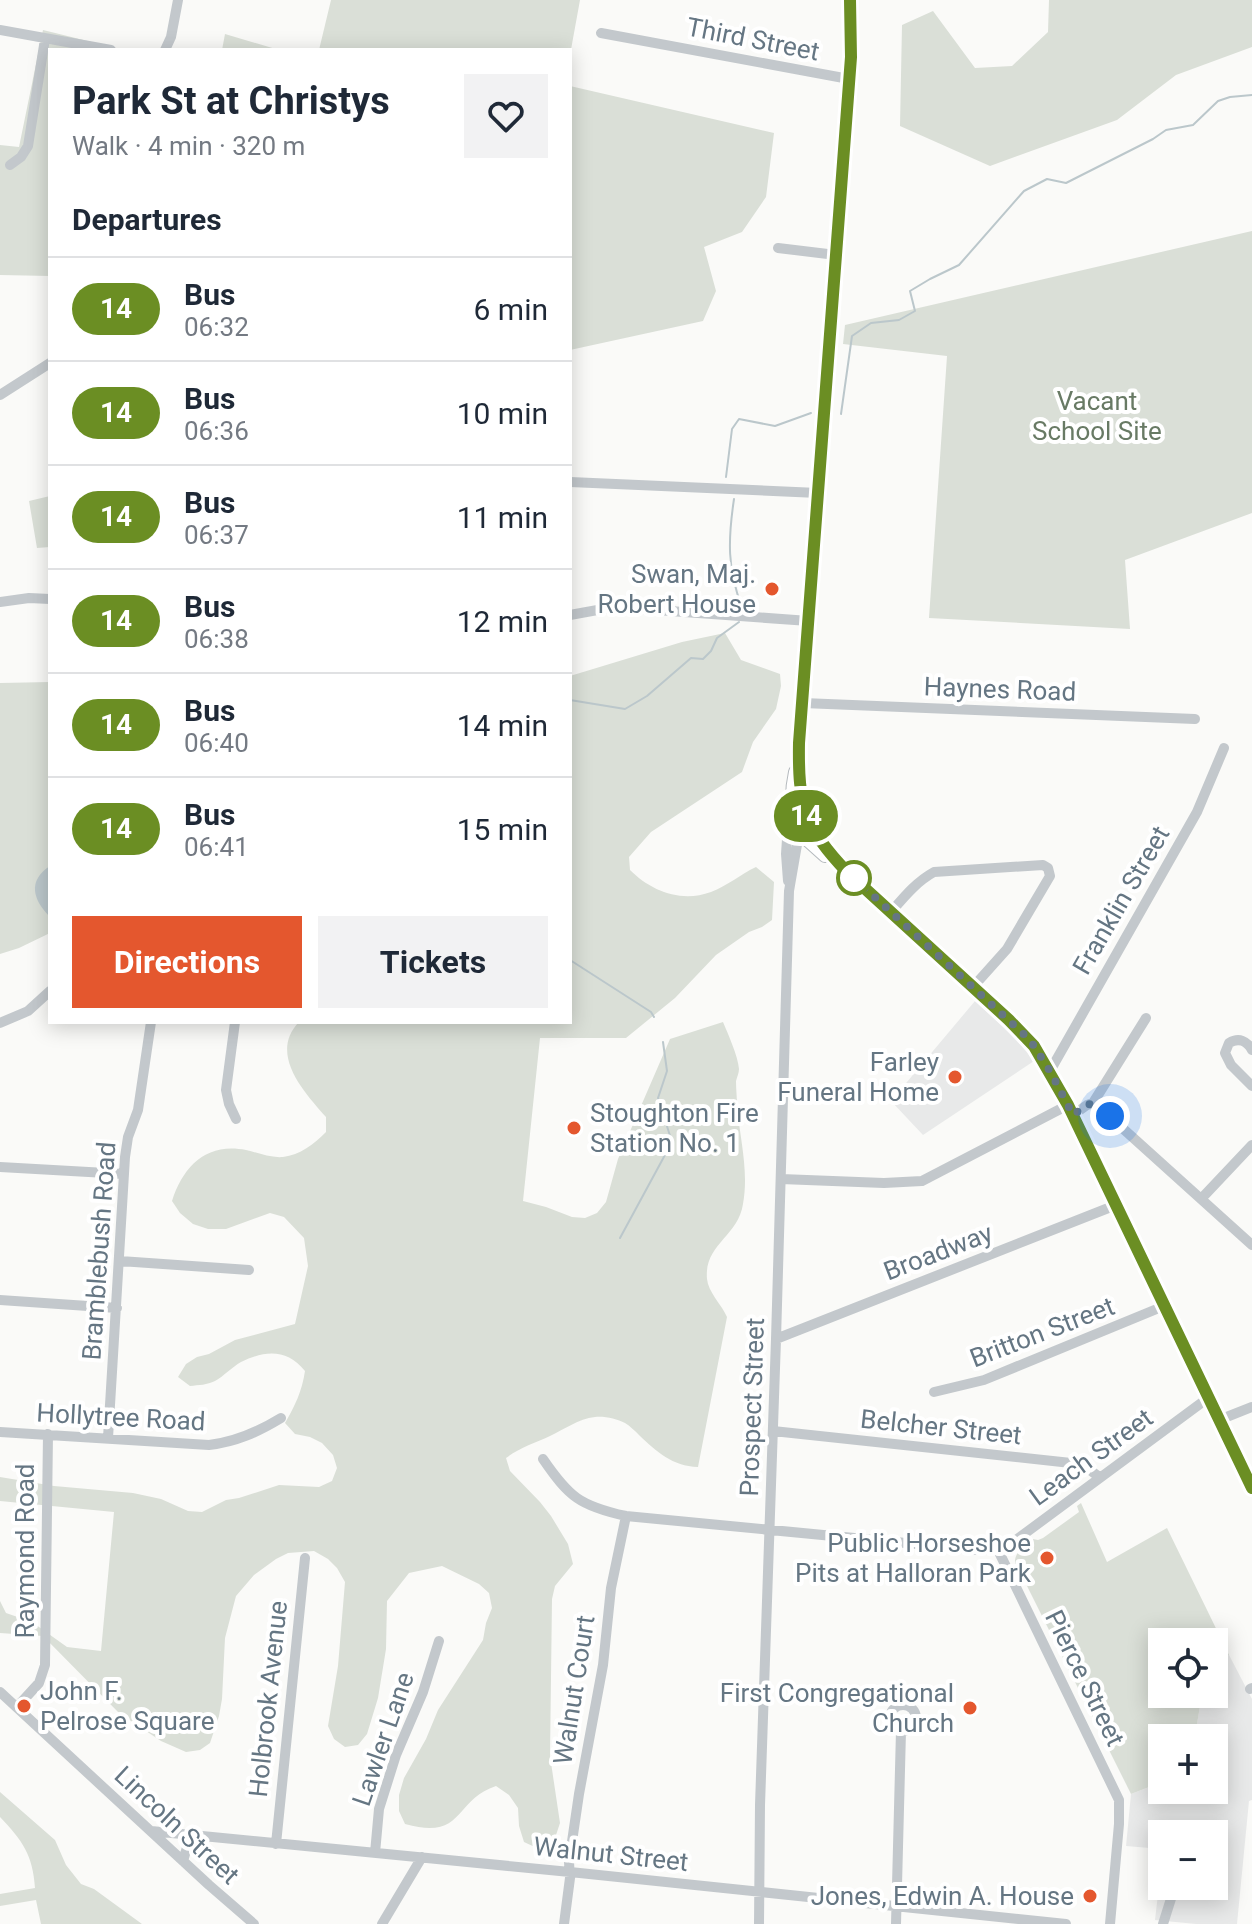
<!DOCTYPE html>
<meta charset="utf-8">
<style>
:root{--surface:#fff;--page:#f2f2f3;--text:#1f2937;--muted:#747a83;--line:#e0e1e3;--accent:#e4572e}
body{margin:0;font-family:Roboto,sans-serif;background:var(--page);color:var(--text);height:100vh;display:flex;flex-direction:column;font-size:30px;white-space:nowrap}
*{box-sizing:border-box;margin:0}
p{font-size:26px;color:var(--muted)}
.icon{flex:none;width:44px;height:44px;fill:none;stroke:currentColor;stroke-width:2;stroke-linecap:round;stroke-linejoin:round}
.map{position:relative;flex:1;overflow:hidden}
.side{position:absolute;left:48px;top:48px;width:524px;height:976px;display:flex;flex-direction:column;background:var(--surface);border-radius:0px;box-shadow:0 4px 20px #0003}
.side>*{flex:none}
.badge{padding:0 16px;border-radius:26px;font-size:28px;line-height:52px}
.buttons{position:absolute;left:1148px;top:1628px;display:grid;gap:16px}
.buttons a{display:grid;place-items:center;width:80px;height:80px;border-radius:0px;background:var(--surface);box-shadow:0 4px 20px #0003;font-size:40px}
.you{position:absolute;width:40px;height:40px;margin:-20px;border:6px solid #fff;border-radius:50%;background:#1a73e8;box-shadow:0 0 0 12px #1a73e833}
.map>.badge{position:absolute;translate:-50% -50%;box-shadow:0 0 0 4px #fff}
h2{padding:0 24px;font-size:30px;line-height:72px}
.round{display:grid;place-items:center;flex:none;width:84px;height:84px;border-radius:0px;background:var(--page)}
.summary{display:flex;align-items:center;justify-content:space-between;height:136px;padding:0 24px}
h1{font-size:38px;font-weight:700;line-height:60px}
.primary-button{display:flex;gap:16px;margin-top:auto;padding:16px 24px}
.primary-button a{flex:1;height:92px;border-radius:0px;background:var(--accent);color:#fff;font-size:32px;font-weight:700;line-height:92px;text-align:center}
.primary-button a+a{background:var(--page);color:var(--text)}
ul{padding:0;list-style:none}
li{display:flex;align-items:center;gap:24px;height:104px;padding:0 24px;border-top:2px solid var(--line)}
li div{flex:1}
li b{display:block;font-size:30px}
li em{font-style:normal}
li .badge{min-width:88px;font-weight:700;text-align:center}
.map>svg:first-child{display:block}
</style>
<div class="map">
<svg width="1252" height="1924" viewBox="0 0 1252 1924">
<rect width="100%" height="100%" fill="#fafaf8"/>
<path fill="#e8e9e9" d="M 975,1001 L 1016,1039 L 1034,1061 L 923,1135 L 891,1101 Z
M 1229,1655 L 1252,1699 L 1252,1800 L 1249,1801 L 1237,1924 L 1196,1924 L 1155,1920 L 1162,1860 L 1162,1886 L 1214,1886 L 1214,1834 L 1162,1834 L 1162,1849 L 1126,1846 L 1131,1794 L 1162,1782 L 1162,1790 L 1214,1790 L 1214,1738 L 1187,1738 L 1197,1724 L 1202,1694 L 1214,1694 L 1214,1661 Z"/>
<path fill="#dadfd7" d="M 331,0 L 580,0 L 570,55 L 570,50 L 319,50 Z
M 1049,0 L 1252,0 L 1252,47 L 1176,75 L 1117,120 L 990,166 L 900,126 L 902,25 L 933,11 L 975,68 L 1012,66 L 1048,32 Z
M 43,30 L 124,50 L 50,50 L 50,276 L 0,275 L 0,145 L 19,147 Z
M 225,34 L 279,50 L 222,50 Z
M 570,86 L 774,133 L 766,197 L 742,232 L 704,247 L 716,291 L 703,321 L 570,350 Z
M 1252,231 L 1252,513 L 1125,560 L 1130,629 L 929,618 L 947,356 L 843,344 L 845,325 Z
M 50,496 L 50,547 L 37,548 L 29,501 Z
M 725,633 L 741,660 L 780,674 L 781,686 L 776,709 L 753,742 L 742,772 L 651,832 L 629,857 L 630,870 C 651,891 681,903 711,892 C 727,886 741,874 756,867 L 774,882 L 772,920 L 762,927 L 749,932 L 716,955 L 675,998 L 626,1038 L 540,1038 L 523,1201 L 546,1207 L 572,1217 L 585,1218 L 597,1213 L 606,1202 L 618,1159 L 670,1039 L 723,1022 C 728,1034 738,1056 739,1069 C 739,1073 737,1077 736,1081 C 736,1089 737,1098 737,1106 C 740,1139 749,1171 743,1204 C 738,1237 704,1244 707,1279 C 708,1292 722,1305 727,1317 L 698,1467 C 672,1466 657,1452 639,1435 C 635,1431 630,1426 625,1423 C 617,1419 605,1416 595,1417 C 578,1419 565,1429 550,1436 C 535,1443 519,1448 506,1458 L 510,1471 L 540,1502 L 551,1516 L 568,1544 L 573,1564 L 555,1586 L 552,1599 L 550,1756 L 560,1823 L 553,1844 L 539,1849 L 524,1842 L 519,1826 L 518,1808 L 509,1795 L 496,1786 C 453,1800 465,1841 405,1824 L 399,1811 L 399,1795 L 404,1778 L 426,1739 L 438,1710 L 483,1640 L 486,1623 L 492,1608 L 489,1593 L 479,1584 L 442,1566 L 409,1573 L 387,1601 L 386,1649 L 378,1698 L 367,1734 L 358,1745 L 345,1747 L 334,1739 L 328,1726 L 338,1666 L 345,1582 L 337,1568 L 328,1559 L 314,1551 L 288,1553 L 276,1559 L 254,1575 L 236,1596 L 225,1638 L 222,1699 L 219,1716 L 210,1743 L 200,1750 L 186,1752 L 161,1741 L 119,1713 L 43,1636 L 0,1633 L 0,1601 L 6,1613 L 32,1622 L 67,1647 L 101,1651 L 114,1512 L 0,1501 L 0,1477 L 54,1486 L 133,1493 L 161,1499 L 188,1511 L 202,1512 L 226,1500 L 239,1498 L 279,1485 L 319,1487 L 332,1481 L 337,1468 L 333,1455 L 322,1443 L 310,1437 L 295,1434 L 285,1423 C 295,1406 302,1391 305,1371 C 287,1349 266,1350 241,1362 C 232,1367 224,1376 215,1381 C 207,1385 199,1385 190,1386 L 178,1377 L 186,1364 L 197,1357 L 209,1354 L 235,1340 L 295,1324 L 308,1266 L 304,1238 L 284,1217 L 270,1213 L 226,1229 L 208,1229 L 193,1224 L 180,1213 L 172,1201 C 183,1166 207,1142 246,1150 C 259,1153 270,1158 283,1157 C 300,1155 314,1144 326,1132 L 326,1117 C 305,1093 268,1054 299,1022 L 570,1022 L 570,676 L 682,642 Z
M 50,682 L 50,933 L 19,948 L 0,954 L 0,683 Z
M 1081,1503 L 1107,1562 L 1167,1528 L 1229,1655 L 1214,1661 L 1214,1642 L 1162,1642 L 1162,1694 L 1202,1694 L 1197,1724 L 1187,1738 L 1162,1738 L 1162,1782 L 1131,1794 L 1026,1584 L 1023,1584 C 1011,1561 1011,1555 1033,1539 L 1038,1540 L 1043,1538 L 1079,1512 L 1077,1506 Z
M 0,1792 L 55,1840 L 66,1865 L 81,1884 L 94,1889 L 142,1924 L 41,1924 L 36,1900 L 0,1906 L 0,1894 L 35,1888 C 33,1855 22,1840 0,1817 Z"/>
<path fill="#bbc7cb" d="M 50,866 L 50,917 C 33,900 27,881 50,866 Z"/>
<g fill="none" stroke-linecap="round" stroke-linejoin="round">
<path stroke="#bbc7cb" stroke-width="2" d="M 841,414 L 852,336 L 871,323 L 899,320 L 915,311 L 910,291 L 930,279 L 959,265 L 1024,191 L 1047,179 L 1066,183 L 1153,139 L 1166,130 L 1193,125 L 1218,101 L 1230,97 L 1252,95
M 726,477 L 732,429 L 739,419 L 775,426 L 811,413
M 734,499 C 728,539 727,569 742,607
M 570,700 L 625,709 L 647,696 L 691,658 L 703,659 L 711,651 L 717,638 L 739,622
M 570,960 L 651,1012 L 654,1017
M 620,1238 L 672,1142 L 658,1098 L 667,1071 L 663,1042"/>
<defs>
<path id="major" d="M 849,0 L 851,57 L 798,757 C 799,774 799,792 804,808 C 812,838 836,860 857,881
M 795,772 C 790,794 791,814 797,836
M 796,830 L 825,856
M 852,878 L 1009,1020 L 1034,1046 L 1068,1105 L 1252,1488"/>
</defs>
<use href="#major" stroke="#b5babe" stroke-width="14"/>
<path stroke="#c3c8cc" stroke-width="10" d="M 0,30 L 111,50
M 601,33 L 849,79
M 165,50 L 171,37 L 178,0
M 10,165 L 21,157 L 28,146 L 45,39
M 778,248 L 836,255
M 0,395 L 50,363
M 570,482 L 818,493
M 0,602 L 29,598 L 50,599
M 570,615 L 614,607 L 809,621
M 803,703 L 1195,719
M 788,881 L 786,854 L 787,839 L 796,830
M 891,912 C 904,897 916,882 934,872 L 1043,865 L 1048,868 L 1050,876 L 1007,949 L 973,987
M 235,1022 L 226,1090 L 229,1104 L 236,1119
M 0,1023 L 28,1011 L 50,991
M 1252,1050 C 1247,1041 1239,1037 1229,1043 L 1225,1053 L 1231,1065 L 1252,1086
M 1050,1071 L 1197,812 L 1224,748
M 1093,1103 L 1146,1018
M 1073,1115 L 1087,1105 L 1093,1103 L 1099,1107 L 1252,1245
M 0,1167 L 124,1174
M 781,1179 L 884,1183 L 922,1181 L 1068,1105
M 1201,1199 L 1252,1145
M 120,1261 L 249,1270
M 0,1300 L 117,1308
M 776,1339 L 1116,1205
M 934,1392 L 984,1380 L 1164,1306
M 1219,1420 L 1252,1407
M 773,1431 L 1071,1463 L 1085,1466 L 1099,1477
M 0,1432 L 209,1445 C 236,1442 258,1432 281,1418
M 108,1438 L 125,1157 L 128,1137 L 138,1110 L 151,1022
M 543,1459 C 569,1497 580,1506 626,1516 L 978,1550 L 998,1550 L 1016,1540 L 1208,1398
M 998,1550 L 1119,1800 L 1119,1824 L 1110,1924
M 1250,1689 L 1252,1688
M 0,1692 L 209,1885 L 254,1924
M890 1718a13 13 0 1 1 26 0a13 13 0 1 1-26 0Z
M 17,1707 L 39,1683 L 45,1665 L 48,1434
M 151,1831 L 570,1872 L 1066,1924
M 276,1844 L 305,1558
M 375,1853 L 379,1809 L 396,1755 L 423,1692 L 439,1641
M 183,1861 L 188,1844 L 194,1835
M 382,1924 L 422,1857
M 564,1924 L 570,1878 L 569,1862 L 579,1794 L 603,1665 L 611,1588 L 626,1516
M 759,1924 L 760,1805 L 776,1339 L 789,891 L 798,839
M 896,1924 L 901,1731
M 1163,1924 L 1175,1886"/>
<use href="#major" stroke="#fff" stroke-width="12"/>
</g>
<g fill="none" stroke-linecap="round" stroke-linejoin="round">
<defs>
<path id="line" d="M 850,0 L 851,57 L 799,743 C 798,805 804,827 848,873 L 1009,1020 L 1034,1046 L 1068,1105 L 1252,1488"/>
</defs>
<use href="#line" stroke="#fff" stroke-width="18"/>
<use href="#line" stroke="#6b8e23" stroke-width="12"/>
<path stroke="#657683" stroke-width="8" stroke-dasharray="0 14.4" d="M 854,878 L 1030,1040 L 1050,1071 L 1073,1115 L 1087,1105 L 1093,1103 L 1110,1116"/>
</g>
<g fill="#e4572e" stroke="#fff" stroke-width="3">
<circle cx="772" cy="589" r="8"/>
<circle cx="955" cy="1077" r="8"/>
<circle cx="574" cy="1128" r="8"/>
<circle cx="1047" cy="1558" r="8"/>
<circle cx="24" cy="1706" r="8"/>
<circle cx="970" cy="1708" r="8"/>
<circle cx="1090" cy="1896" r="8"/>
</g>
<circle fill="#fff" stroke="#6b8e23" stroke-width="4" cx="854" cy="878" r="16"/>
<g text-anchor="middle" stroke-width="8" stroke-linejoin="round" paint-order="stroke">
<g font-size="26" fill="#657683" stroke="#fff">
<text transform="translate(753 39) rotate(11)" y="9">Third Street</text>
<text transform="translate(1000 689) rotate(2)" y="9">Haynes Road</text>
<text transform="translate(1121 900) rotate(-60)" y="9">Franklin Street</text>
<text transform="translate(99 1251) rotate(-86)" y="9">Bramblebush Road</text>
<text transform="translate(938 1252) rotate(-21)" y="9">Broadway</text>
<text transform="translate(1042 1332) rotate(-21)" y="9">Britton Street</text>
<text transform="translate(752 1407) rotate(-88)" y="9">Prospect Street</text>
<text transform="translate(121 1417) rotate(3)" y="9">Hollytree Road</text>
<text transform="translate(941 1427) rotate(6)" y="9">Belcher Street</text>
<text transform="translate(1091 1457) rotate(-36)" y="9">Leach Street</text>
<text transform="translate(25 1551) rotate(-90)" y="9">Raymond Road</text>
<text transform="translate(1085 1678) rotate(64)" y="9">Pierce Street</text>
<text transform="translate(574 1690) rotate(-81)" y="9">Walnut Court</text>
<text transform="translate(268 1699) rotate(-84)" y="9">Holbrook Avenue</text>
<text transform="translate(383 1739) rotate(-71)" y="9">Lawler Lane</text>
<text transform="translate(177 1825) rotate(43)" y="9">Lincoln Street</text>
<text transform="translate(611 1854) rotate(6)" y="9">Walnut Street</text>
</g>
<g font-size="26" fill="#687a64" stroke="#fff">
<text x="1097" y="410">Vacant<tspan x="1097" dy="30">School Site</tspan></text>
</g>
<g font-size="26" fill="#657683" stroke="#fff" text-anchor="end">
<text x="756" y="583">Swan, Maj.<tspan x="756" dy="30">Robert House</tspan></text>
<text x="939" y="1071">Farley<tspan x="939" dy="30">Funeral Home</tspan></text>
<text x="590" y="1122" text-anchor="start">Stoughton Fire<tspan x="590" dy="30">Station No. 1</tspan></text>
<text x="1031" y="1552">Public Horseshoe<tspan x="1031" dy="30">Pits at Halloran Park</tspan></text>
<text x="40" y="1700" text-anchor="start">John F.<tspan x="40" dy="30">Pelrose Square</tspan></text>
<text x="954" y="1702">First Congregational<tspan x="954" dy="30">Church</tspan></text>
<text x="1074" y="1905">Jones, Edwin A. House</text>
</g>
</g>
</svg>
<div class="buttons">
<a><svg class="icon" aria-label="locate" viewBox="0 0 24 24"><circle cx="12" cy="12" r="6"/><path d="M12 2v4M12 18v4M2 12h4M18 12h4"/></svg></a>
<a>+</a>
<a>−</a>
</div>
<div class="you" style="left:1110px;top:1116px"></div>
<b class="badge" style="left:806px;top:816px;background:#6b8e23;color:#fff">14</b>
<section class="side">
<div class="summary"><div><h1>Park St at Christys</h1><p>Walk · 4 min · 320 m</p></div><a class="round"><svg class="icon" aria-label="heart" viewBox="0 0 24 24"><path d="M12 20l-8-8c-3-5 5-10 8-4 3-6 11-1 8 4z"/></svg></a></div>
<h2>Departures</h2>
<ul>
<li><span class="badge" style="background:#6b8e23;color:#fff">14</span><div><b>Bus</b><p>06:32</p></div><em>6 min</em></li>
<li><span class="badge" style="background:#6b8e23;color:#fff">14</span><div><b>Bus</b><p>06:36</p></div><em>10 min</em></li>
<li><span class="badge" style="background:#6b8e23;color:#fff">14</span><div><b>Bus</b><p>06:37</p></div><em>11 min</em></li>
<li><span class="badge" style="background:#6b8e23;color:#fff">14</span><div><b>Bus</b><p>06:38</p></div><em>12 min</em></li>
<li><span class="badge" style="background:#6b8e23;color:#fff">14</span><div><b>Bus</b><p>06:40</p></div><em>14 min</em></li>
<li><span class="badge" style="background:#6b8e23;color:#fff">14</span><div><b>Bus</b><p>06:41</p></div><em>15 min</em></li>
</ul>
<div class="primary-button"><a>Directions</a><a>Tickets</a></div>
</section>
</div>
